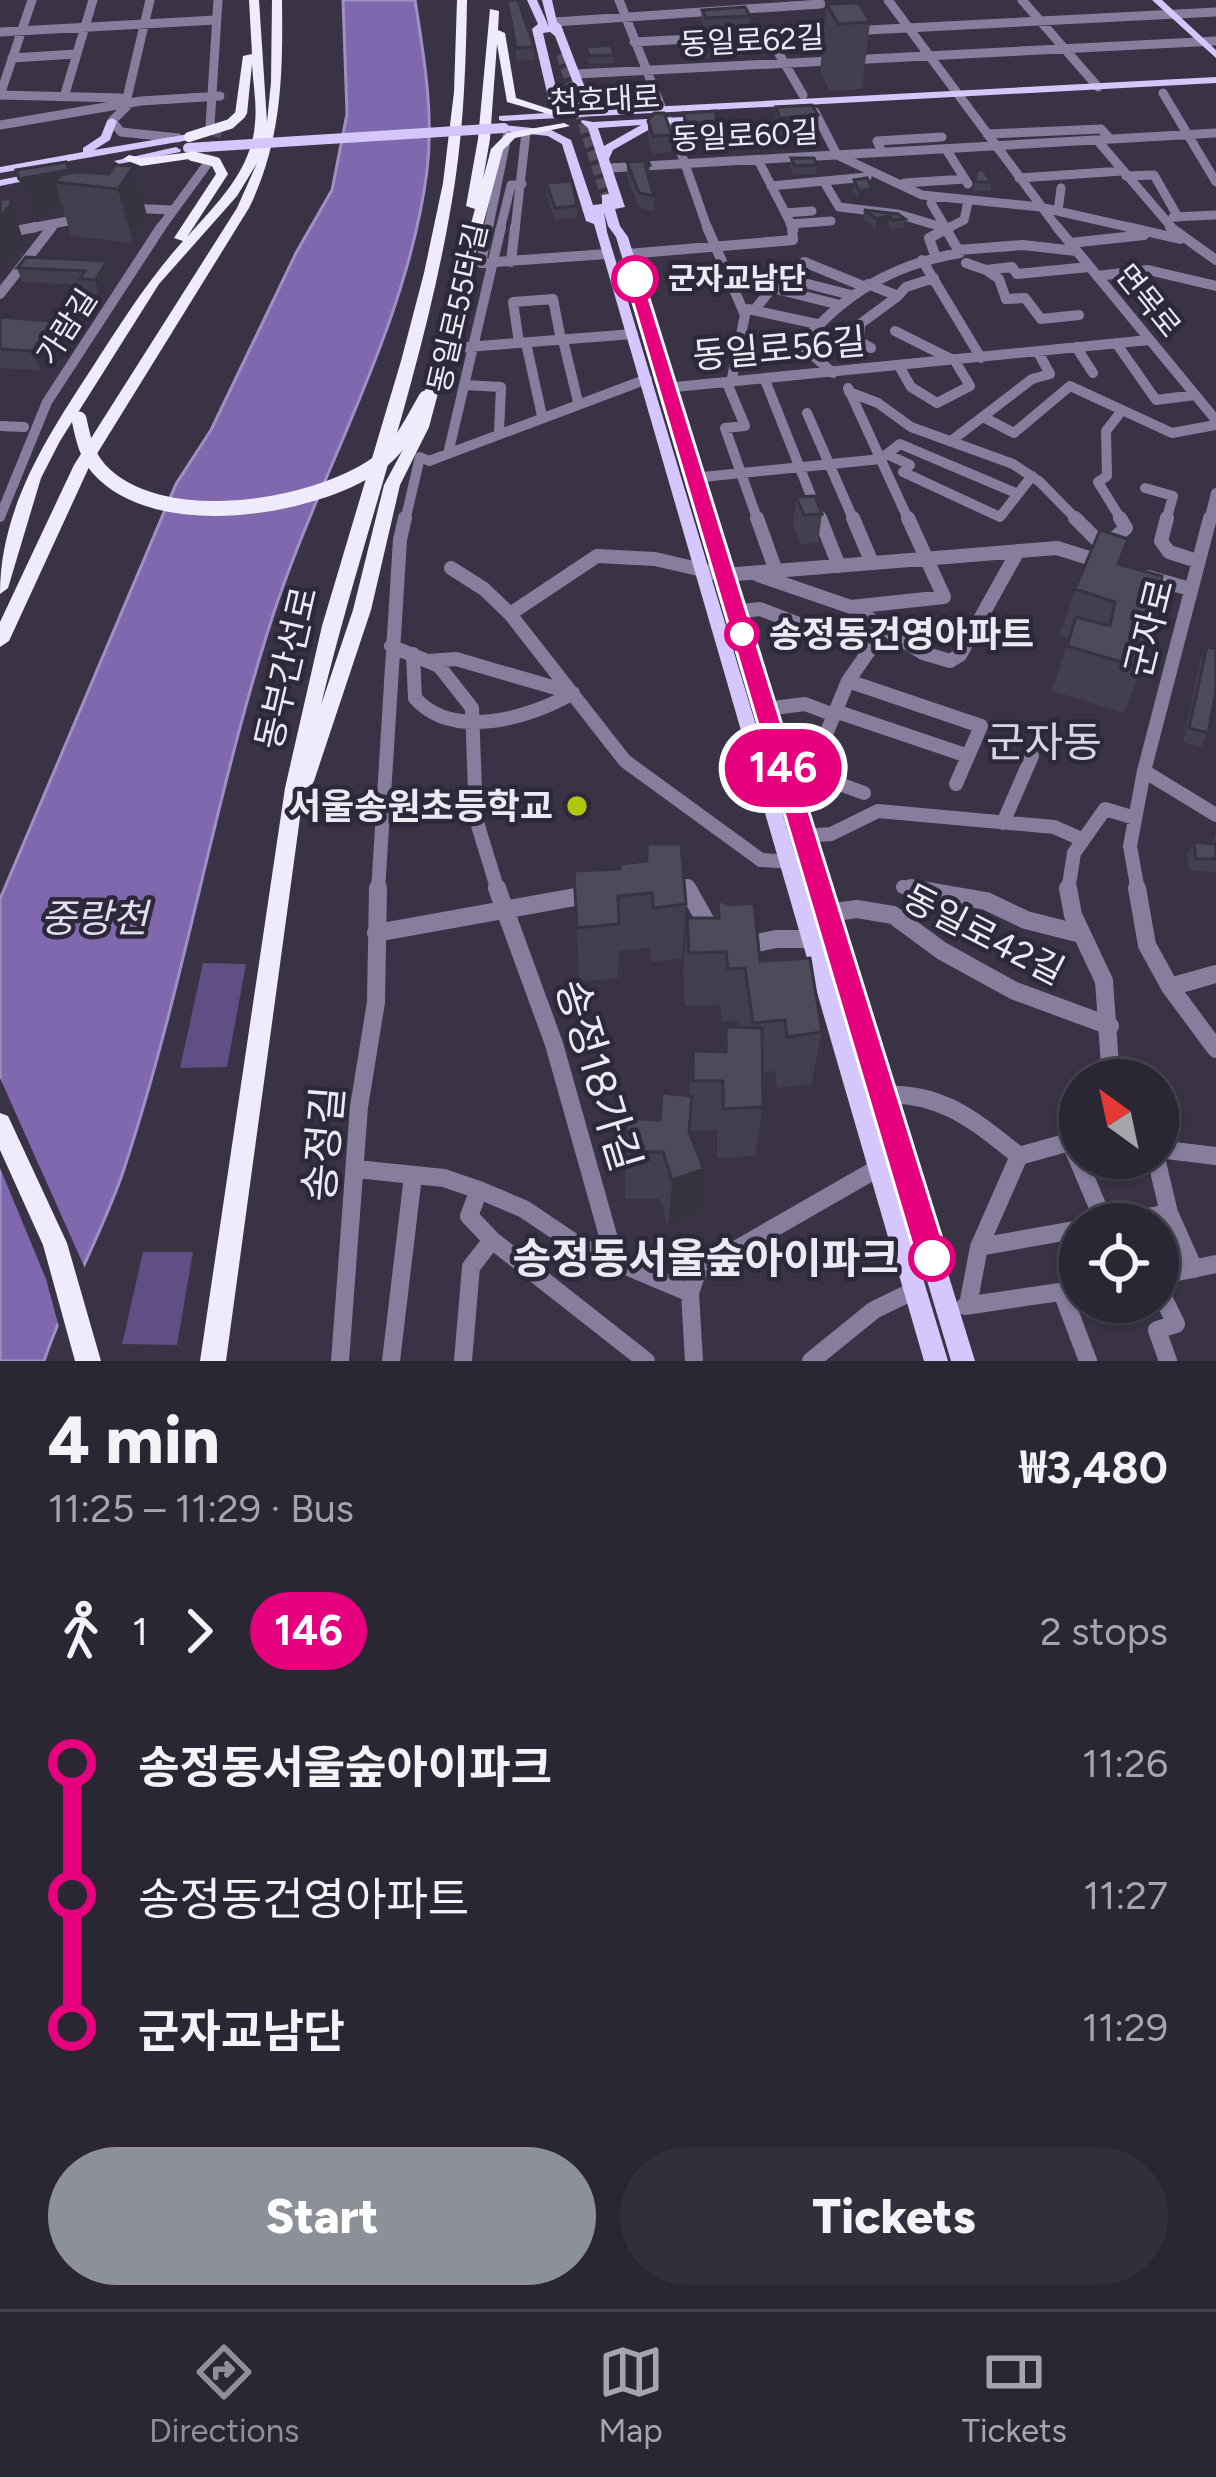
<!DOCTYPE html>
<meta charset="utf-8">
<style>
:root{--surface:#2b2634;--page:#332e3c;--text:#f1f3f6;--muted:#a6a5ac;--line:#47434f;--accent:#8c9099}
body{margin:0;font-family:Figtree,"Noto Sans KR",sans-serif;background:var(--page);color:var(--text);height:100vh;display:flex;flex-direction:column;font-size:45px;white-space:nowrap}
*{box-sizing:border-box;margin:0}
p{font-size:39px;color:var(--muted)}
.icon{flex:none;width:66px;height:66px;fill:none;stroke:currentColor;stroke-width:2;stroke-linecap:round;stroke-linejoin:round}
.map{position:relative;height:1361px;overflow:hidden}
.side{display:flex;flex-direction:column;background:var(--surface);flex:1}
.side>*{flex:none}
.badge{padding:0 24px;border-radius:39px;font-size:42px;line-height:78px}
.needle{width:78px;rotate:327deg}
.tools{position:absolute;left:1059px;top:1059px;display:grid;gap:24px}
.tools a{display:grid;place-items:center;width:120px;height:120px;border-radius:50%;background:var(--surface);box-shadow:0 3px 9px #0004,0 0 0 3px var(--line);font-size:60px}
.map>.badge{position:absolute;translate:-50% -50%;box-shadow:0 0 0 6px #fff}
.legs{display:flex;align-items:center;gap:18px;height:132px;padding:0 48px;font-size:39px}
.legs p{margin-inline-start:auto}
.overview{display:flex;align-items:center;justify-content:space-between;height:204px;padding:0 48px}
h1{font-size:66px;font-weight:800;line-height:90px}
.primary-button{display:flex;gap:24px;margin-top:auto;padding:24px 48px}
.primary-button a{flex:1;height:138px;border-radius:72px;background:var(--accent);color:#fff;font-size:48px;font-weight:800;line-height:138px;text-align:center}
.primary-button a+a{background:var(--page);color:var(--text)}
ul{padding:0 48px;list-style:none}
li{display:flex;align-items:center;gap:42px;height:132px;font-size:45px}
li i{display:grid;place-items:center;width:18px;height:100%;margin:0 15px;background:currentColor}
li i::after{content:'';width:30px;height:30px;margin:-15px;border:9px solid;border-radius:50%;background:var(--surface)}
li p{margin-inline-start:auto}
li:first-child i{background:linear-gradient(#0000 50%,currentColor 0)}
li:last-child i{background:linear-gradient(currentColor 50%,#0000 0)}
.tabs{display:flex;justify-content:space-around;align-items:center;height:168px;border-top:3px solid var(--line);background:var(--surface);font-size:33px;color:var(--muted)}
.tabs a{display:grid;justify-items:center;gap:6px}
.tabs .current{color:var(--accent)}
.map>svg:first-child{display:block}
</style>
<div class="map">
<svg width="1216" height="1361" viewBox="0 0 1216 1361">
<rect width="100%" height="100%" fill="#393345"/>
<path fill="#604e84" d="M 203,963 L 246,964 L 227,1067 L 180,1068 Z
M 143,1252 L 193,1252 L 177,1345 L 122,1344 Z"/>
<path fill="#8068af" stroke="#a08fc4" stroke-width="3" d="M 343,0 L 415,0 C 424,57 434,114 427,171 C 406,334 314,480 267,634 C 212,810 182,994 124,1169 C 102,1235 66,1295 44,1361 L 0,1361 L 0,899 L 176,484 L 211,430 L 296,253 L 332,190 L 347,114 Z"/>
<path fill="#393345" d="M 0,1078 L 88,1275 L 60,1331 L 46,1279 L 0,1168 Z"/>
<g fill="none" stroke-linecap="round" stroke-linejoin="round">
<path stroke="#544e5f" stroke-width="9" stroke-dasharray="9 4.5" stroke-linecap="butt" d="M 208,163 L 220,124"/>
<path stroke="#544e5f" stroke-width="10" stroke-dasharray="10 4.5" stroke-linecap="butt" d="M 561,54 L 606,197"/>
<path stroke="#877e9e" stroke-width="9" d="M 619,0 L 662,109
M 888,0 L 1059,230
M 1022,0 L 1098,87
M 555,22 L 821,4
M 0,32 L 216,20
M 768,35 L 803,95
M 634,42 L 1216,12
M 12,58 L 76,54
M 576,74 L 1216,41
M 1163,93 L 1216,182
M 0,95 L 121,98
M 0,95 L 32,0
M 64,97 L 93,0
M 127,98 L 150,0
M 128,105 L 112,121 L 121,132 L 178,138
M 815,112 L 837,155 L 922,195 L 1040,207 L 1141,230
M 670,121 L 708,230
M 0,125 L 141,101 L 220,96
M 210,126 L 218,0
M 987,134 L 1101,129 L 1110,139
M 1097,140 L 1174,230
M 946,149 L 968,184
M 882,152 L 877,141 L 942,137
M 758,160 L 794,230
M 610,168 L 1216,133
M 1126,176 L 1154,175 L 1178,217
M 1019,178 L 1122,171
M 824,182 L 839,207 L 898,214 L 945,228
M 904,183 L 965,179
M 771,186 L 867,177
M 934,197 L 931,203 L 947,230
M 128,208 L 171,210
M 1058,211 L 1061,188
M 785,213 L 812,211
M 1173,217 L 1216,215
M 790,224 L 831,221
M 20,230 L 84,218
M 49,230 L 54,224
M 159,230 L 208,163
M 488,230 L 507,136
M 500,230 L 511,185 L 522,184
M 515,230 L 526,132
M 944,230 L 964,220 L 968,202"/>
<path stroke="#877e9e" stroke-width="10" d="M 488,227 L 481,263 L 607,254
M 707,227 L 745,315 L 731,383
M 945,227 L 958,250 L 1023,245 L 1076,251
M 1057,227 L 1216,420
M 1128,227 L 1180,239
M 1170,227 L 1216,260
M 0,234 L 36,227
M 1070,243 L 1144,235
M 627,254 L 793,240 L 792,227
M 935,255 L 929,238 L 950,227
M 922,260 L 981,358
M 511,262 L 515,227
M 804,262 L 863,286
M 966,263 L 986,270 L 1012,267 L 1017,274 L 1089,267
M 986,270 L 999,279 L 1006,299 L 1025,298 L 1041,319 L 1079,315
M 1097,276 L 1148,270 L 1216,286
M 808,284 L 851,295
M 868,284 L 898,296 L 860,324 L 860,342 L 871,348
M 0,294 L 52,227
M 898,296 L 906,287 L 934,278
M 756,308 L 772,288 L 836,304
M 748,309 L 817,324
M 895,331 L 955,361 L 970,386 L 937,403 L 911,387 L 899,366
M 563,340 L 578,402
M 519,343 L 513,302 L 553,299 L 561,340
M 526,343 L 542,416
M 1116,343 L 1156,400 L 1195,395
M 1076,347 L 1093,373
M 454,348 L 633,334
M 833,373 L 801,345 C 844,293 894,264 960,253
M 765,380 L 821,521
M 727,383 L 745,426 L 725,428 L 758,521
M 465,385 L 501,387 L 499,433
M 665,388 L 1149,340
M 848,388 L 909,521
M 849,392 L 878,403 L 911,427 L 1013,464 L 1040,482 L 1078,521
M 807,413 L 854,521
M 1120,413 L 1106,431 L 1107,476 L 1098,482 L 1122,521
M 983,417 L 1014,433 L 1070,386 L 1172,433 L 1216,425
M 0,426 L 24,427
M 951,441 L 1032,379 L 1050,374 L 1038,352
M 448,454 L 501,227
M 887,454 L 910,465 L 903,472 L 1000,517 L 1032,476
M 693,478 L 881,459 L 900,444 L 1018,494
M 1145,488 L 1173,496 L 1166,521
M 0,517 L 47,402 L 161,227
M 405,521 L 420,457 L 429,461 L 647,379
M 1209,521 L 1216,493"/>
<path stroke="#877e9e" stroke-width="14" d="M 757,518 L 776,571
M 820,518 L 839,566
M 853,518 L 872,563
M 1075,518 L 1106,549
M 1167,518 L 1161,541 L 1169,552 L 1197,561
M 1105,546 L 1126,528 L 1120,518
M 451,568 L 484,589 L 510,614 L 625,761 L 761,860 L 791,862
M 758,575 L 851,607 L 923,653 L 950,661 L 960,655 L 1018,551
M 1148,577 L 1190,589
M 851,607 L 944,597 L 908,518
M 734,612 L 760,609 L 869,651 L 848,681 L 810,773
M 510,614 L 597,556 L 655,559 L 724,575 L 1057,548 L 1102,562
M 391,646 L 439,666 L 472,708 L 476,819 L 498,891
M 413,654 L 415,698 C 453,741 530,718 573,693
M 428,661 L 456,659 L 573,693
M 848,681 L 981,726 L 956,784
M 765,709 L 805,704 L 834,715
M 835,711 L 968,756
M 1144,771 L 1216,815
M 786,776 L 810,773 L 864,793
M 1003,823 L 1032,756
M 804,836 L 831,834 L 878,811 L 1054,827 L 1079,838
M 903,887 L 928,891
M 378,891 L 400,540 L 405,518
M 605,891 L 666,884 L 691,891
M 1068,891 L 1074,853 L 1105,809 L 1135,818
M 1138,891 L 1130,846 L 1144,771 L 1210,518"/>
<path stroke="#877e9e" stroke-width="18" d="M 497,888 L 554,1044 L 616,1264
M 687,888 L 713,934
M 911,888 L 986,901 L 1026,920 L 1081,934
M 1068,888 L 1073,915 L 1104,981 L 1111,1080
M 1137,888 L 1147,945 L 1170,987 L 1216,1049
M 827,913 L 857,909 L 893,915 L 942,951 L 1015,991 L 1110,1026
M 376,933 L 625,888
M 742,946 L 776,939 L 814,939
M 1170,987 L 1216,974
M 882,1095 C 941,1091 975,1121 1019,1156
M 1070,1141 L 1105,1224
M 1158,1149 L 1216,1156
M 1156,1158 L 1169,1213 L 1194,1269
M 356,1169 L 444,1178 L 479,1190 L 524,1209 L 579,1246 L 690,1293
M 1109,1224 L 1169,1213
M 492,1240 L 646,1361
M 979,1247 L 1019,1156 L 1080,1139
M 1158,1276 L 1216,1264
M 1158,1287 L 1176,1324 L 1157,1330 L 1168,1361
M 1062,1292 L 1088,1361
M 968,1305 L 979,1247 L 1080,1229
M 965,1306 L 1080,1289
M 340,1361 L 359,1107 L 376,1002 L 378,888
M 391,1361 L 413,1176
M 463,1361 L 471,1267 L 492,1240 L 469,1216 L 479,1190
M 694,1361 L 690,1293 L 697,1272 L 880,1167
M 811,1361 L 874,1310 L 915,1290"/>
<path fill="#d5c6fb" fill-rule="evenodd" d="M 527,0 L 537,0 L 549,27 L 542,0 L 552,0 L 557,22 L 561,25 L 589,98 L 585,105 L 569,108 L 574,111 L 1216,77 L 1216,83 L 503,121 L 499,120 L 499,116 L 561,112 L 549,101 L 532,29 L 538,24 ZM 550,32 L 555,36 L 579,98 L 577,100 L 563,103 L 559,100 L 543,33 Z
M 1152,0 L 1162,0 L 1216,50 L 1216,58 Z
M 701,116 L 705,117 L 705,121 L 650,125 L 650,129 L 613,150 L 609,159 L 625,207 L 615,209 L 620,226 L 628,237 L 975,1361 L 951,1361 L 616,237 L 608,226 L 604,212 L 607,232 L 948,1361 L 924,1361 L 594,224 L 586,221 L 562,144 L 548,136 L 504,131 L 499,128 L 504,125 L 551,130 L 571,140 L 593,205 L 602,204 L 602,195 L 609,194 L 588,128 L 581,122 L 582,120 L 593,122 ZM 641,125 L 604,146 L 598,128 Z
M 112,118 L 117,121 L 110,140 L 94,150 L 189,134 L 194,137 L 189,140 L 0,173 L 0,167 L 83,152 L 83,148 L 101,136 L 107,121 Z
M 176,147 L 181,150 L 180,152 L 119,164 L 114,161 Z
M 40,172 L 44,173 L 44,177 L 0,186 L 0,180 Z"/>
<path fill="#efebfb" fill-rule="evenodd" d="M 249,0 L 259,0 L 267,122 L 271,82 L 272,0 L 282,0 C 283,74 282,141 249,208 L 90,465 L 9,641 L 0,647 L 0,622 L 74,465 L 237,208 L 257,163 L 237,196 L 159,284 L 60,441 L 41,478 L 8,588 L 0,594 C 0,508 47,437 92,368 C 121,323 148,280 183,241 L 174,238 L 216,174 L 210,162 L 212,159 L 220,159 L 228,174 L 187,237 C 217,203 252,170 255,123 C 257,104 253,83 252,64 L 247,114 L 241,117 L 235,114 L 243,56 L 252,54 Z
M 457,0 L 467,0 C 466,61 464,122 455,182 C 428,360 363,531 321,705 L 353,610 L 384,485 L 415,427 L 475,209 L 466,206 L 478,139 L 490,9 L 499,11 L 498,30 L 505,33 L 516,98 L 568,115 L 562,118 L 507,102 L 497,44 L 490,139 L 483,179 L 491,149 L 507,133 L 564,123 L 570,126 L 515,138 L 503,150 L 429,427 L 400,485 L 371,610 L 314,781 L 311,786 L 304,788 L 226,1361 L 200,1361 L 285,788 L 322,626 L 401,361 L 424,273 L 443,183 L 454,92 Z
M 192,152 L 196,154 L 196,158 L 141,166 L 123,159 L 129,155 L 141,158 Z
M 0,1113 L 8,1116 L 67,1243 L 101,1361 L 75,1361 L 43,1245 L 0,1150 Z"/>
<path stroke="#d5c6fb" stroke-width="10" d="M 188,148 L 504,128"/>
<path stroke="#efebfb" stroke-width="10" d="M 189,137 L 230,124 L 241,114
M 192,156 L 216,162"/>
<path stroke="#efebfb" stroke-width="15" d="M 79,419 C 83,438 86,454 99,469 C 158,534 313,509 377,464 C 401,448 412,422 426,398"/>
</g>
<path fill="#443f4f" d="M 507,0 L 534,47 L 535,60 L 517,61 Z
M 827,4 L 870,22 L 862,89 L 830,91 L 820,70 Z
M 702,10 L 750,16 L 749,27 L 705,29 L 701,21 Z
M 685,40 L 745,48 L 744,56 L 688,59 L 685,48 Z
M 586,47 L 614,55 L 614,63 L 589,64 Z
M 776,107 L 818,115 L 816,133 L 779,135 L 774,125 Z
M 683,113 L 715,138 L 687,141 L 683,130 Z
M 648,121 L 672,135 L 671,152 L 652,154 L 648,139 Z
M 791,158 L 817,165 L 816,174 L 794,175 L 790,167 Z
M 627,162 L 650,165 L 649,179 L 654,196 L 654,211 L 639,208 L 627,176 Z
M 16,170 L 109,174 L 148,219 L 133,243 L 71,236 L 64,212 L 32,218 Z
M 977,170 L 992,182 L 990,191 L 973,191 Z
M 854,180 L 871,197 L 858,200 L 853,190 Z
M 546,183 L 577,206 L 577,218 L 555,220 L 546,194 Z
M 864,210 L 905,219 L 903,228 L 890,229 L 888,224 L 876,229 L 863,219 Z
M 107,261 L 111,275 L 99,294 L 84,294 L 82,285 L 22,282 L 17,268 Z
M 0,317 L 58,340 L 40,370 L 0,368 Z
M 796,497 L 822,514 L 818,543 L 800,544 L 793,526 Z
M 1119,564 L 1142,668 L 1124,713 L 1052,691 L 1069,638 L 1060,635 L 1075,589 Z
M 1207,646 L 1208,733 L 1201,747 L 1183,742 L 1200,661 Z
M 1216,832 L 1216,872 L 1190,871 L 1187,855 L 1194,842 L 1212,843 Z
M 620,869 L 686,904 L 682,958 L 651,962 L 650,947 L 619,951 L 618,978 L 579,982 L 574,871 Z
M 718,900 L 760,961 L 822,1032 L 811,1084 L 777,1088 L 775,1071 L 763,1073 L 763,1107 L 755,1156 L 717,1158 L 717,1130 L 689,1131 L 699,1216 L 668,1226 L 660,1199 L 625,1199 L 626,1118 L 660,1120 L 689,1096 L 693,1051 L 723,1052 L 726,1027 L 739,1027 L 738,1021 L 722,1021 L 720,1005 L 685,1006 L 683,972 L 687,918 L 716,918 Z"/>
<path fill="#373340" d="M 716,121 L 715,138 L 687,141 L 687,124 Z
M 134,166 L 148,219 L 133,243 L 118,189 Z
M 69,170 L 73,184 L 55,182 L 64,212 L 32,218 L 19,179 Z
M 872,188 L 871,197 L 858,200 L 859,191 Z
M 10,198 L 25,246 L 10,265 L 2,266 L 0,270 L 0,210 Z
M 890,215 L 888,224 L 876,229 L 877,219 Z
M 107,261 L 111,275 L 99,294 L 95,280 Z
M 52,321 L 58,340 L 40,370 L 33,351 Z
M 704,1169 L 699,1216 L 668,1226 L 672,1180 Z"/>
<path fill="#4f495c" stroke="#373340" stroke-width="3" d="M 507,0 L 518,0 L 534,47 L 516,48 Z
M 859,3 L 870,22 L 838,24 L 827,4 Z
M 745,7 L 750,16 L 706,18 L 702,10 Z
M 740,37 L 745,48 L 688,51 L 685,40 Z
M 611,45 L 614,55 L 589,56 L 586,47 Z
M 812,105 L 818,115 L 780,118 L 776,107 Z
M 716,111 L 716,121 L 687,124 L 683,113 Z
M 654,113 L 664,113 L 672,135 L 653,136 L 648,121 Z
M 791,158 L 814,158 L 817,165 L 795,166 Z
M 648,161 L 650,165 L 645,165 L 654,196 L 639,193 L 627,162 Z
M 66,162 L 69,170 L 19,179 L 16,170 Z
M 115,165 L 134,166 L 118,189 L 55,182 L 61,175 L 75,172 L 109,174 Z
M 977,170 L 983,170 L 992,182 L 975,182 Z
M 867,178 L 872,188 L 859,191 L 854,180 Z
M 572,181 L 577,206 L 555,208 L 546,183 Z
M 10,198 L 11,204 L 0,218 L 0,200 Z
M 864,210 L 898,214 L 905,219 L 892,220 L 890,215 L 877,219 Z
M 26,257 L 107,261 L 95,280 L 80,279 L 85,271 L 17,268 Z
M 0,317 L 52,321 L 33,351 L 0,349 Z
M 815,496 L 822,514 L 804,515 L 796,497 Z
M 1100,530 L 1128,539 L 1118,564 L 1162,576 L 1142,668 L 1067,646 L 1076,617 L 1110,626 L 1115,602 L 1075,589 Z
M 1207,646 L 1216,649 L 1216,692 L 1208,733 L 1189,728 Z
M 1216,841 L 1216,859 L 1196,859 L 1194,842 L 1215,844 Z
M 647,844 L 681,844 L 686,904 L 653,908 L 652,893 L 618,896 L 619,924 L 577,928 L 574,871 L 620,869 L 620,864 L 647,861 Z
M 718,900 L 730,905 L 754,903 L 760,961 L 810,958 L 822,1032 L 787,1037 L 785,1020 L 753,1023 L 745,968 L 728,969 L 726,952 L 689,953 L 687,918 L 719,918 Z
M 726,1027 L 762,1028 L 763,1107 L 723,1109 L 723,1081 L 693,1081 L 693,1051 L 726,1052 Z
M 662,1093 L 692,1096 L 689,1132 L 704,1169 L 672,1180 L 663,1152 L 626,1151 L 626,1118 L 660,1120 Z"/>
<path fill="#e6007e" stroke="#fff" stroke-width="3" d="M 635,273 L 643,279 L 948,1258 L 943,1270 L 932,1274 L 921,1270 L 916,1258 L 626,279 Z"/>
<g fill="#fff" stroke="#e6007e" stroke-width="6">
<circle cx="635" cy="279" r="21"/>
<circle cx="742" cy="634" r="15"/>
<circle cx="932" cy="1258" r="21"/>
</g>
<circle fill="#aec60b" stroke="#2e293a" stroke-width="4.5" cx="577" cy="806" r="12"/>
<g text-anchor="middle" stroke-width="9" stroke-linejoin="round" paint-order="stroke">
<g font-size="30" fill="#ece9f5" stroke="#2e293a">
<text transform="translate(752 41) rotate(-3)" y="10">동일로62길</text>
<text transform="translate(605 100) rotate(-3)" y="10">천호대로</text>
<text transform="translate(745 136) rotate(-3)" y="10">동일로60길</text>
<text transform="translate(1148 301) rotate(51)" y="10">면목로</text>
<text transform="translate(458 308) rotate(-77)" y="10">동일로55다길</text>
<text transform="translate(67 327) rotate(-57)" y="10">가람길</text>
</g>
<g font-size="30" font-weight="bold" fill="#ece9f5" stroke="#2e293a" text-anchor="start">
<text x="668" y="289">군자교남단</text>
</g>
<g font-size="36" fill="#ece9f5" stroke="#2e293a">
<text transform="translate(779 348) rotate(-5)" y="13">동일로56길</text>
<text transform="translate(1149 628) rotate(-76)" y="13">군자로</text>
<text transform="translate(286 668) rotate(-77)" y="13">동부간선로</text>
<text transform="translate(984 934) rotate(27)" y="13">동일로42길</text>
</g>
<g font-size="36" font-weight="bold" fill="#ece9f5" stroke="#2e293a" text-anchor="start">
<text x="769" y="647">송정동건영아파트</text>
</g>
<g font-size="36" font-weight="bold" fill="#ece9f5" stroke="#2e293a" text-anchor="end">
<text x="553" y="819">서울송원초등학교</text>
</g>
<g font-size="39" font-style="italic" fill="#e2dcf0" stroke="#2e293a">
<text x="94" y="932">중랑천</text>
</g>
<g font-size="42" fill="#d9d3e9" stroke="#2e293a">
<text x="1044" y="757">군자동</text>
</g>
<g font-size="42" fill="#ece9f5" stroke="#2e293a">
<text transform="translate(599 1075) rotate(73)" y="15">송정18가길</text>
<text transform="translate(323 1144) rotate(-85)" y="15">송정길</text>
</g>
<g font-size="42" font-weight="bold" fill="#ece9f5" stroke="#2e293a" text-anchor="end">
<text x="899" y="1273">송정동서울숲아이파크</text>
</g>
</g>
</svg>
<div class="tools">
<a><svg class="needle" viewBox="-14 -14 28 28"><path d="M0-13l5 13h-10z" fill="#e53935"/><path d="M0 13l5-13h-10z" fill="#a6a5ac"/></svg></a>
<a><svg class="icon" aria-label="locate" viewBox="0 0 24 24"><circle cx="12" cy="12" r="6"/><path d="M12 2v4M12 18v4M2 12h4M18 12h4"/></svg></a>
</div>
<b class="badge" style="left:783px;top:768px;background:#e6007e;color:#fff">146</b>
</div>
<section class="side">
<div class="overview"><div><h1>4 min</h1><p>11:25 – 11:29 · Bus</p></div><b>₩3,480</b></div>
<div class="legs"><svg class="icon" aria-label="walk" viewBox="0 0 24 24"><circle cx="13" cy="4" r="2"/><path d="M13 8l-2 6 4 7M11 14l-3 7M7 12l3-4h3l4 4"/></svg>1<svg class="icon" aria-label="forward" viewBox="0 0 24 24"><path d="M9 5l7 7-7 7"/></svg><b class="badge" style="background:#e6007e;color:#fff">146</b><p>2 stops</p></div>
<ul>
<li><i style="color:#e6007e"></i><b>송정동서울숲아이파크</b><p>11:26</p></li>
<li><i style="color:#e6007e"></i><span>송정동건영아파트</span><p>11:27</p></li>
<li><i style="color:#e6007e"></i><b>군자교남단</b><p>11:29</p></li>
</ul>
<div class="primary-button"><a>Start</a><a>Tickets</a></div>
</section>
<nav class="tabs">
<a class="current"><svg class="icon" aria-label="directions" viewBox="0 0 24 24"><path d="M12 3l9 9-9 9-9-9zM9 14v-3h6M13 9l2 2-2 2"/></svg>Directions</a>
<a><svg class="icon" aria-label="map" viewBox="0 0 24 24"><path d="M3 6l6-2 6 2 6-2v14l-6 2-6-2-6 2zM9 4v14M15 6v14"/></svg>Map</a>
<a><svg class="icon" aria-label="tickets" viewBox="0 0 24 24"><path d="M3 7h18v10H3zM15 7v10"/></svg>Tickets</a>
</nav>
